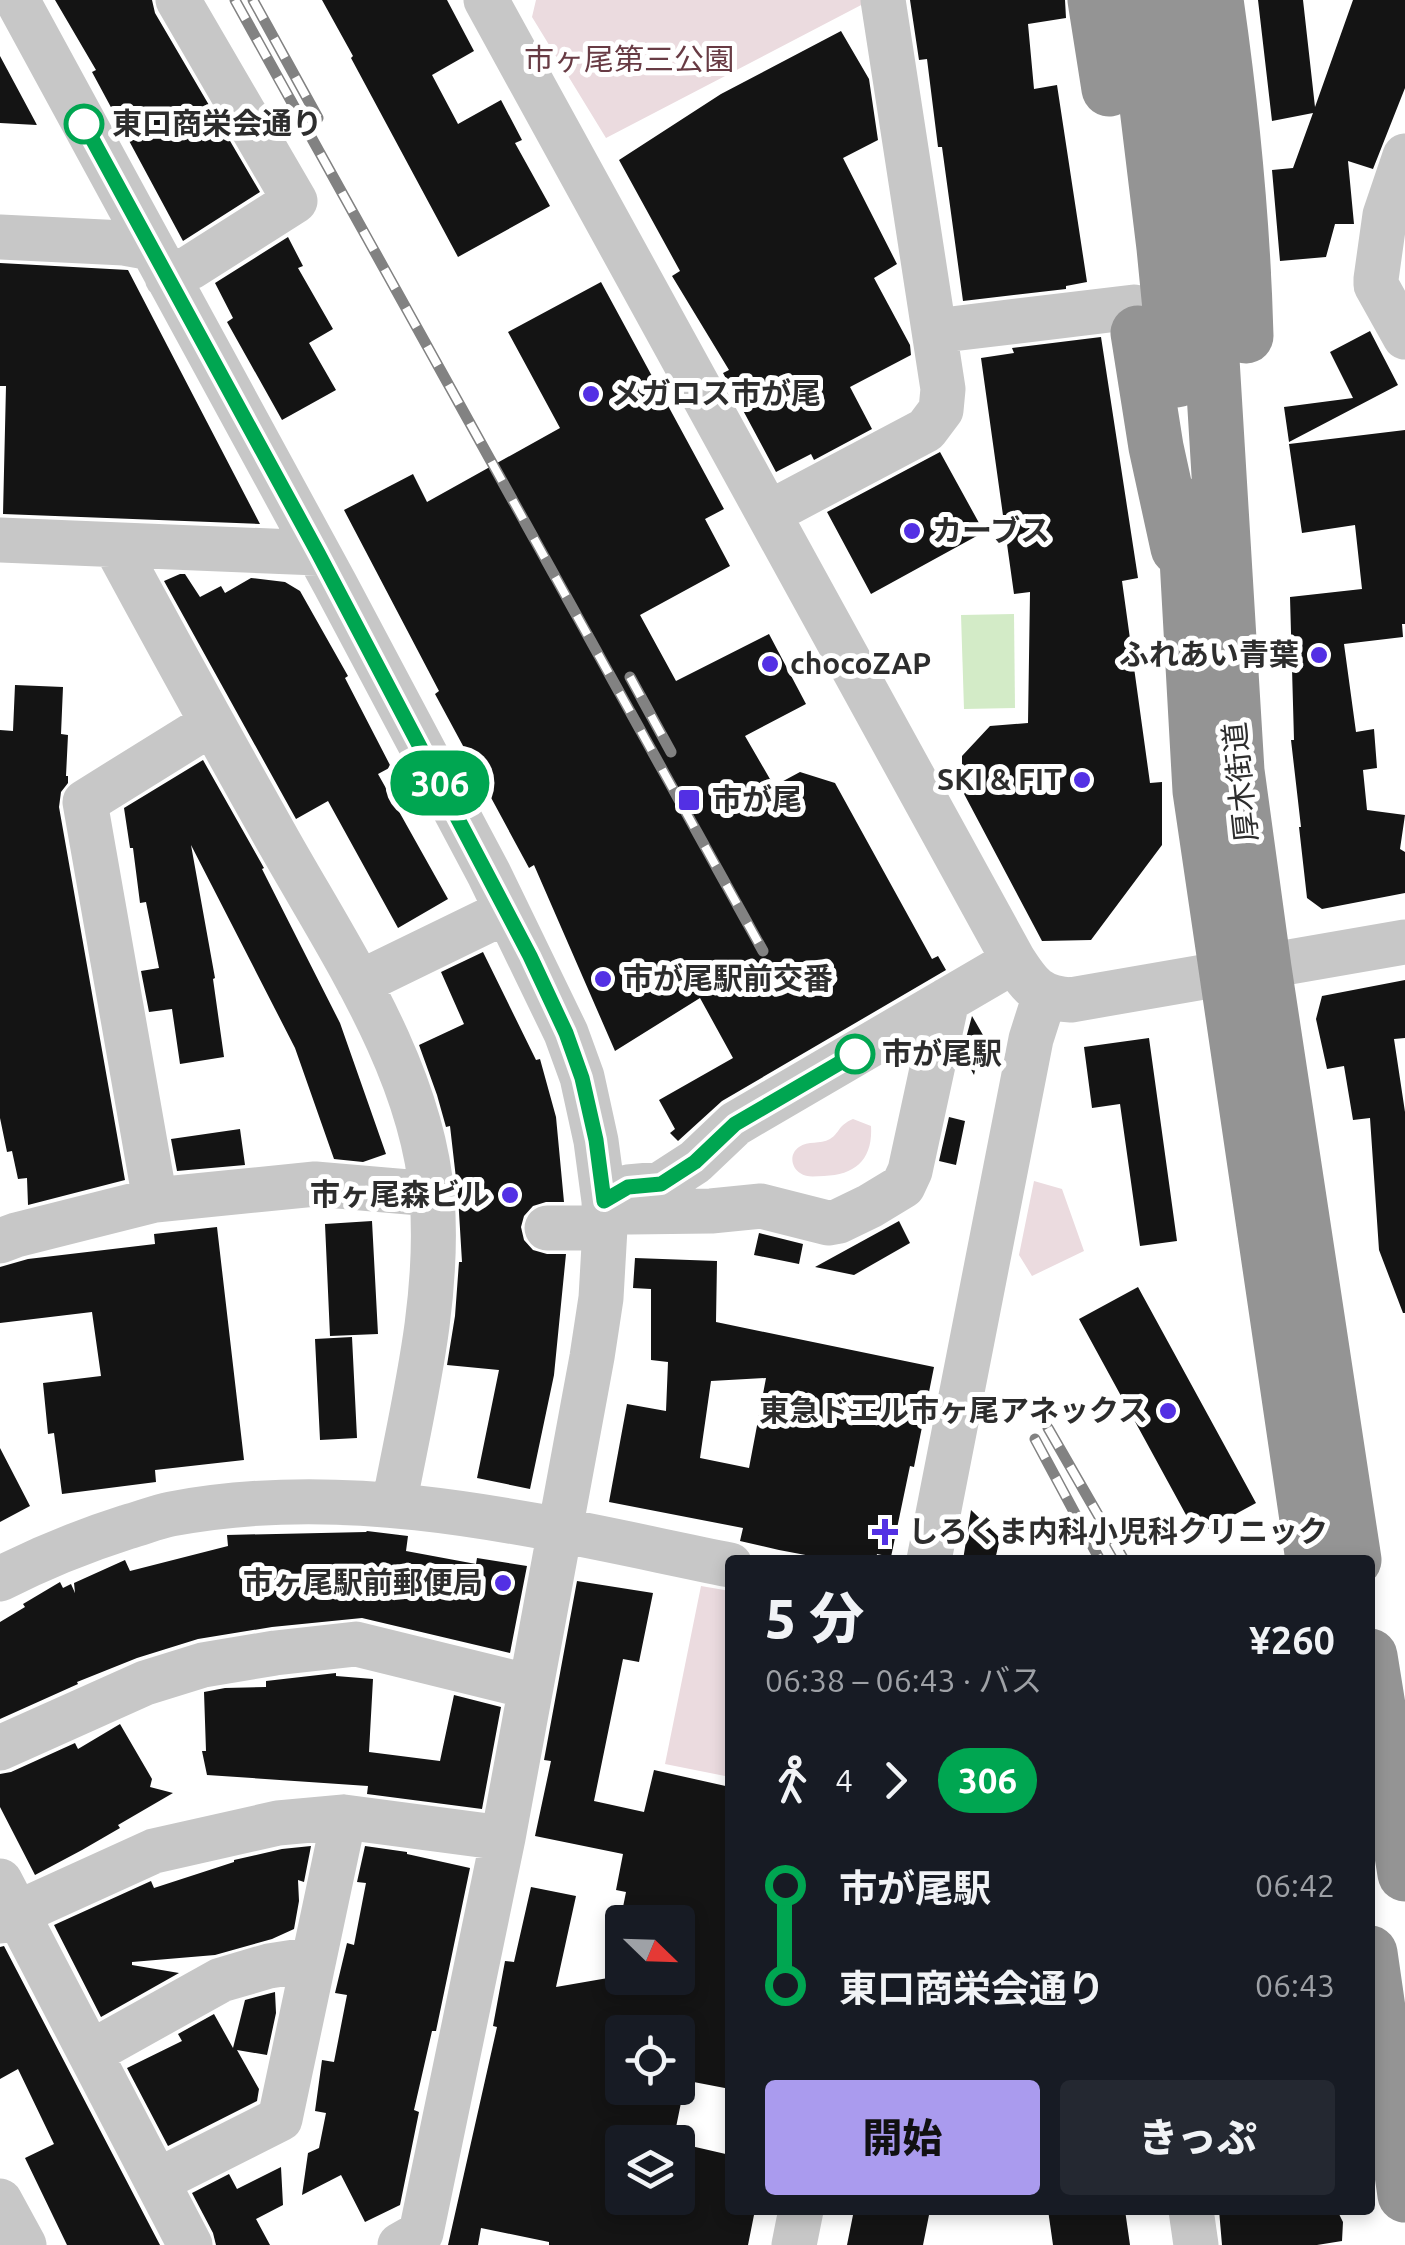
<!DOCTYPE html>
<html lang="ja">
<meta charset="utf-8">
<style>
:root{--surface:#171b24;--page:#242831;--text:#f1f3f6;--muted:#9ea1a6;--accent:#aa9bee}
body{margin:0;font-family:Ubuntu,"Noto Sans JP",sans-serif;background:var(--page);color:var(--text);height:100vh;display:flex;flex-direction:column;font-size:38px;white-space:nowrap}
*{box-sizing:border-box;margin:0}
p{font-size:32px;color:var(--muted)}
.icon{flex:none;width:55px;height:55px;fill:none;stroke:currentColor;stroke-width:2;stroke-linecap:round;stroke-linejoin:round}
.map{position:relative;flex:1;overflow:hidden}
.sheet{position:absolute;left:725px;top:1555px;width:650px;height:660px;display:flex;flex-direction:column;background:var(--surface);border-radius:10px;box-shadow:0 5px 15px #0003}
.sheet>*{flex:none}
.badge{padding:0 20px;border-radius:32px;font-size:35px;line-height:65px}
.needle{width:65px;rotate:113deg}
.controls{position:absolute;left:605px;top:1905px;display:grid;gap:20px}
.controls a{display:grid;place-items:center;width:90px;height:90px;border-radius:10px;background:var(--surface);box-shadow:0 5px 15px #0003;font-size:50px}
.map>.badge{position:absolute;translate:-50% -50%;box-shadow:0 0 0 5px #fff}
.legs{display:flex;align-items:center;gap:15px;height:110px;padding:0 40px;font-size:32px}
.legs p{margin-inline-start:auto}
.overview{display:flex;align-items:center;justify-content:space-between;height:170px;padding:0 40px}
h1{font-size:55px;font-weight:800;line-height:75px}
.primary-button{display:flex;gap:20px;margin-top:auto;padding:20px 40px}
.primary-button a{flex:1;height:115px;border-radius:10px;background:var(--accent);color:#111;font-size:40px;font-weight:800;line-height:115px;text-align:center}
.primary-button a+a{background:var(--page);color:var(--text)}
ul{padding:0 40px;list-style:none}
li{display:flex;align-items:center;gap:35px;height:100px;font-size:38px}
li i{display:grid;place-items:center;width:15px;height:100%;margin:0 12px;background:currentColor}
li i::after{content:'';width:25px;height:25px;margin:-12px;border:8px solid;border-radius:50%;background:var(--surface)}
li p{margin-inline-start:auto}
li:first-child i{background:linear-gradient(#0000 50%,currentColor 0)}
li:last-child i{background:linear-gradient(currentColor 50%,#0000 0)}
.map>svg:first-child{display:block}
</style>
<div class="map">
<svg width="1405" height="2245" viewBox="0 0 1405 2245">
<rect width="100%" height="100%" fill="#fff"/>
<path fill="#ebdbdf" d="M 536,0 L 863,0 L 865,3 L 606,138 L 532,17 Z
M 853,1119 L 871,1126 C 873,1159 856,1175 824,1176 C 815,1176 807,1178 800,1173 C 791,1167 789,1154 799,1147 C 808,1140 820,1145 830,1139 C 840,1133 837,1126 853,1119 Z
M 1034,1181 L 1062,1189 L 1084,1251 L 1032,1276 L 1019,1255 Z
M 701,1586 L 730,1591 L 730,1777 L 665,1764 Z"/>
<path fill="#d3ebc7" d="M 1014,614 L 1015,708 L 964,709 L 961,615 Z"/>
<path fill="#141414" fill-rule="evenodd" d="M 55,0 L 152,0 L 155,13 L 260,192 L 183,241 L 92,72 L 96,70 Z
M 322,0 L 447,0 L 474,51 L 432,75 L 458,124 L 501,100 L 522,140 L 515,143 L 550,206 L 458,257 L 351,58 L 353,56 Z
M 910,0 L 1065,0 L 1066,18 L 1028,24 L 1034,89 L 1057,85 L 1087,282 L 1066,286 L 1066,289 L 963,301 L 942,147 L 938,147 L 927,59 L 919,60 Z
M 1258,0 L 1303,0 L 1315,107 L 1353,0 L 1405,0 L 1405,88 L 1373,169 L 1348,161 L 1354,224 L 1335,224 L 1326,257 L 1280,261 L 1272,170 L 1293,168 L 1313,113 L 1272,121 Z
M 841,31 L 869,79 L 878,140 L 843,158 L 897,264 L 874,278 L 910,345 L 911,355 L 850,387 L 872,429 L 814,460 L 811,454 L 776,472 L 723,373 L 729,370 L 672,276 L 680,271 L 619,160 L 721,94 Z
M 0,56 L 37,125 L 0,123 Z
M 288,237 L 303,266 L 298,268 L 333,329 L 309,343 L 336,390 L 282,420 L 227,322 L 233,318 L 215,283 Z
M 0,263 L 128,270 L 260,524 L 3,514 L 6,386 L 0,386 Z
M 601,282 L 724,509 L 705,519 L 730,566 L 640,615 L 676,681 L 769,634 L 806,704 L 745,736 L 774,786 L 800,772 L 835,783 L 932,959 L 938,956 L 946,970 L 722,1101 L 678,1141 L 670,1133 L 675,1129 L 659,1100 L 733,1058 L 700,998 L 615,1051 L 534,865 L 529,868 L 435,694 L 439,691 L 344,510 L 413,474 L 427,502 L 560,428 L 508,332 Z
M 1370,331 L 1398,385 L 1289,442 L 1284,407 L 1353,398 L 1330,352 Z
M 1101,337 L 1138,578 L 1122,581 L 1150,783 L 1162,782 L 1162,845 L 1091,940 L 1042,941 L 962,790 L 962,756 L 990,726 L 1028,723 L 1030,592 L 1014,594 L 981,358 L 1014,353 L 1012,348 Z
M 1405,430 L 1405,624 L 1402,624 L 1403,637 L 1344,644 L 1356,732 L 1374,729 L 1377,768 L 1363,770 L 1367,810 L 1405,815 L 1400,849 L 1405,852 L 1405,893 L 1322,909 L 1307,898 L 1299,827 L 1301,827 L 1291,740 L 1294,740 L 1290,597 L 1362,589 L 1355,525 L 1302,533 L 1289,444 Z
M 940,452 L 984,532 L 871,594 L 827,512 Z
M 180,574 L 185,574 L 200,597 L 221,586 L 225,593 L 251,578 L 285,582 L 300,591 L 348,676 L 345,678 L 391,767 L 378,774 L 448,899 L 398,928 L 328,801 L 296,819 L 164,581 Z
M 15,685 L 63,687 L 61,734 L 68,735 L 66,776 L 68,776 L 68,783 L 61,792 L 59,807 L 125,1180 L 28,1205 L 27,1178 L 18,1179 L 12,1151 L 7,1152 L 0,1118 L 0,730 L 13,731 Z
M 203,760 L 264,868 L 262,869 L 340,1023 L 386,1154 L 363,1162 L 334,1159 L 295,1048 L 191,845 L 215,978 L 213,979 L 224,1057 L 180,1064 L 172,1009 L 149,1012 L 141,971 L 159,968 L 146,902 L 140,903 L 133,848 L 130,848 L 124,808 Z
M 483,952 L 536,1060 L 540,1059 L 556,1117 L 564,1202 L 546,1202 L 533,1206 L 524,1216 L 521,1227 L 524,1240 L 533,1250 L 547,1254 L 566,1254 L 554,1375 L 530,1489 L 477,1478 L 499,1370 L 447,1365 L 455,1316 L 459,1262 L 462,1262 L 458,1196 L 450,1126 L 446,1127 L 437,1095 L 419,1045 L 464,1024 L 441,972 Z
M 1405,980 L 1405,1038 L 1394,1039 L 1405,1112 L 1405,1313 L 1403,1313 L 1379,1250 L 1370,1118 L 1353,1120 L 1344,1066 L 1327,1069 L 1316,1019 L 1322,996 Z
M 972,1016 L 983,1035 L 974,1075 L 962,1053 Z
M 1149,1038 L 1177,1241 L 1140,1246 L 1120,1104 L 1092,1108 L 1084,1047 Z
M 949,1117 L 965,1121 L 956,1165 L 939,1161 Z
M 240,1129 L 245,1165 L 177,1171 L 171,1139 Z
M 372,1221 L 378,1334 L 330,1336 L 325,1224 Z
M 899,1221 L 910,1243 L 854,1275 L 815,1267 Z
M 217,1227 L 244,1460 L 155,1470 L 156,1482 L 62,1494 L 54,1433 L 48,1434 L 43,1383 L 101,1376 L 92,1312 L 0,1323 L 0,1267 L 28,1259 L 155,1244 L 154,1234 Z
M 759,1233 L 803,1244 L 799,1264 L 754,1255 Z
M 635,1258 L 717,1261 L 716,1322 L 934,1367 L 914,1467 L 910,1466 L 891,1557 L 877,1554 L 876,1560 L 832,1560 L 779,1550 L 740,1541 L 743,1528 L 609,1502 L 627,1404 L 666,1411 L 668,1362 L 651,1360 L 651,1289 L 633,1288 ZM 766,1378 L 749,1468 L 700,1458 L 711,1381 Z
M 1138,1287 L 1256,1503 L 1197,1535 L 1079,1319 Z
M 352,1337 L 357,1438 L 320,1440 L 315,1339 Z
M 0,1448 L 30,1506 L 0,1522 Z
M 971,1510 L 1000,1538 L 995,1560 L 963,1560 Z
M 367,1531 L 408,1536 L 406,1551 L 476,1564 L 477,1558 L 527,1566 L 510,1653 L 362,1618 L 272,1627 L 198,1639 L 137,1658 L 77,1682 L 78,1684 L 0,1719 L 0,1622 L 25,1607 L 23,1604 L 60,1582 L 63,1588 L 71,1584 L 75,1593 L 74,1583 L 125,1560 L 130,1571 L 228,1546 L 227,1535 L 366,1532 Z
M 577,1581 L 653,1593 L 639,1662 L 623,1659 L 594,1801 L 644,1812 L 654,1770 L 730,1787 L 730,2089 L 678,2079 L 678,2032 L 622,2032 L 622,2088 L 684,2088 L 673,2142 L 622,2142 L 622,2198 L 678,2198 L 678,2143 L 730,2155 L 730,2210 L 755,2210 L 748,2245 L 549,2245 L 549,2242 L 481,2228 L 478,2245 L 448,2245 L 497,2027 L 493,2026 L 505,1961 L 514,1962 L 531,1887 L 576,1896 L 556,1987 L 608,1978 L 678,1978 L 678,1922 L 620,1922 L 626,1892 L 616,1890 L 623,1854 L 535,1836 L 551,1761 L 544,1760 Z
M 336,1673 L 336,1676 L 373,1679 L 369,1752 L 440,1761 L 454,1695 L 501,1707 L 482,1809 L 367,1794 L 368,1786 L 207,1775 L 202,1751 L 206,1751 L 204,1692 L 225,1688 L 266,1687 L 266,1681 Z
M 120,1724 L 152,1779 L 150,1787 L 173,1793 L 118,1825 L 120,1828 L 82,1850 L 35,1875 L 0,1807 L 0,1774 L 11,1772 L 75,1743 L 78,1749 Z
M 311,1846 L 304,1882 L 298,1880 L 299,1901 L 294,1929 L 272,1939 L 215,1955 L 132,1962 L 132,1965 L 179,1973 L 101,2017 L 54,1925 L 151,1881 L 154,1888 L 234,1862 L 234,1860 L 282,1849 Z
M 365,1846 L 407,1852 L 407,1854 L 470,1868 L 436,2031 L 432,2031 L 414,2110 L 419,2112 L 400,2205 L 365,2222 L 341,2175 L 302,2195 L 308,2153 L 319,2148 L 326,2113 L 315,2111 L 322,2060 L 334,2062 L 347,1995 L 335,1993 L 347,1943 L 354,1945 L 366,1883 L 357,1882 Z
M 4,1946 L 160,2245 L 67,2245 L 25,2158 L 54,2144 L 18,2069 L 0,2079 L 0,1947 Z
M 275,1992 L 276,2013 L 267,2055 L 237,2050 L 259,2089 L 257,2101 L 168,2146 L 127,2068 L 182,2041 L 178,2034 L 214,2014 L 233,2048 L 245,2000 Z
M 281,2167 L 283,2205 L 256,2219 L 270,2245 L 216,2245 L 213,2233 L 192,2193 L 229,2174 L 237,2189 Z
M 854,2210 L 930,2210 L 923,2245 L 847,2245 Z
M 1048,2210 L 1125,2210 L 1130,2245 L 1053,2245 Z
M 1219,2210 L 1337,2210 L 1343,2222 L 1342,2241 L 1317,2245 L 1222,2245 Z"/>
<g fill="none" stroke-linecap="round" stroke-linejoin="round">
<path stroke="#c7c7c7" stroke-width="45" d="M 17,0 L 335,584 L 489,874 L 566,1033 L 582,1077 L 596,1141 L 604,1201 L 605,1228 L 601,1298 L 592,1357 L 503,1838 L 421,2233 L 400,2245
M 486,0 L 1014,961 C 1030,986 1039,998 1071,1000 L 1405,942
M 1405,156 L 1385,215 L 1376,279 L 1376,285 L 1405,337
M 0,237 L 124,243 L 152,248
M 167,277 L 191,267 L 295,201 L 178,0
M 935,331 L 1134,307
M 769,513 L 926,430 L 941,410 L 943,389 L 883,0
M 0,540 L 318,553
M 115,545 C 169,645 224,745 280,844 C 341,952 422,1071 432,1197 C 440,1301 413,1404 394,1505
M 359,983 L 507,911
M 610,1197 L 628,1187 L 661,1184 L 695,1162 L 735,1124 L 1014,961
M 155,1200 L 85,802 L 212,723
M 604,1201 L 630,1212 L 711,1211 L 761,1206 L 828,1223 L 839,1221 L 870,1206 L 903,1186 L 910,1171 L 947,1000
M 547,1228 L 605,1228
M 0,1241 L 16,1235 L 155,1200 L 315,1184 L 432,1194
M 929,1560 L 1031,1039 L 1045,995
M 0,1579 C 41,1558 83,1541 127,1527 C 142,1523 156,1517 171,1514 C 359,1478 546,1528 730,1565
M 0,1748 L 145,1683 L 203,1665 L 275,1653 L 356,1644 L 531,1687
M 0,1881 L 190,2245
M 0,1921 L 154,1851 L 278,1823 L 344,1817 L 503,1838
M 90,2053 L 221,1980 L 269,1966 L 314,1959
M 157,2181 L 280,2119 L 344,1817
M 0,2201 L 24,2245
M 1191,2210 L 1196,2245
M 794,2245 L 801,2210"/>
<path stroke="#949494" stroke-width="55" d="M 1095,0 L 1109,89
M 1134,0 L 1164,248 L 1177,380
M 1173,0 L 1205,244 L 1237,771 L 1264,968 L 1354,1560
M 1216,0 C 1232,112 1243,223 1246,336
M 1138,333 L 1156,447 L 1178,548
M 1184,505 L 1200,791 L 1313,1560
M 1370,1656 L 1405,1874
M 1370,1953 L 1405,2195"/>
<defs>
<path id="rail" d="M 235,0 L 763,951
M 253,0 L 318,118
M 630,677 L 671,752
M 1048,1428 L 1124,1560
M 1035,1439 L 1100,1560"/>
</defs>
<use href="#rail" stroke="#828282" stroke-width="11"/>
<use href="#rail" stroke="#fff" stroke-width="8" stroke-dasharray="22" stroke-linecap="butt"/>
</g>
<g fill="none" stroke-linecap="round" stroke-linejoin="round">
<defs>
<path id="line-1" d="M 84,124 L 318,553 L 530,956 L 566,1033 L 582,1078 L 596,1140 L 604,1201 L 628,1187 L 661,1184 L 695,1162 L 735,1124 L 855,1054"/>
</defs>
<use href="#line-1" stroke="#fff" stroke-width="22"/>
<use href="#line-1" stroke="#00a651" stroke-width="15"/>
</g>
<g fill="#fff" stroke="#00a651" stroke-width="5">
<circle cx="84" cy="124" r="18"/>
<circle cx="855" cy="1054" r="18"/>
</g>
<g fill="#5330e4" stroke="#fff" stroke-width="4">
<circle cx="591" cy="394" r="10"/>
<circle cx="912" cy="531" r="10"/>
<circle cx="1319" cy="655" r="10"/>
<circle cx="770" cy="664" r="10"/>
<circle cx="1082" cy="780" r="10"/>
<rect x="677" y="788" width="24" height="24" rx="5"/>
<circle cx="603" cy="979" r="10"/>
<circle cx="510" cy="1195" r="10"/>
<circle cx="1168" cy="1411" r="10"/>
<path d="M880 1517h10v10h10v10h-10v10h-10v-10h-10v-10h10z"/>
<circle cx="503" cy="1583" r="10"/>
</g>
<g text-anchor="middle" stroke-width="10" stroke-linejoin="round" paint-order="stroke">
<g font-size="30" fill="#683b44" stroke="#fff">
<text x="629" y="70">市ヶ尾第三公園</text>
</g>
<g font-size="30" font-weight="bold" fill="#2d2d2d" stroke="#fff" text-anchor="start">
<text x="112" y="134">東口商栄会通り</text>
<text x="882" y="1064">市が尾駅</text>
</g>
<g font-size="30" font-weight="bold" fill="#2d2d2d" stroke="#fff" text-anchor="start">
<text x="611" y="404">メガロス市が尾</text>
<text x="932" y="541">カーブス</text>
<text x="1299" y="665" text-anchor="end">ふれあい青葉</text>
<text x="790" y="674">chocoZAP</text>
<text x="1062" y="790" text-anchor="end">SKI &amp; FIT</text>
<text x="712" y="810">市が尾</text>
<text x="623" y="989">市が尾駅前交番</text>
<text x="490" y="1205" text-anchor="end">市ヶ尾森ビル</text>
<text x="1148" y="1421" text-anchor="end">東急ドエル市ヶ尾アネックス</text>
<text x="908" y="1542">しろくま内科小児科クリニック</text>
<text x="483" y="1593" text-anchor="end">市ヶ尾駅前郵便局</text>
</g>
<g font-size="30" fill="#2d2d2d" stroke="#fff">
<text transform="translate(1241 782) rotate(-96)" y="10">厚木街道</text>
</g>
</g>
</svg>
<div class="controls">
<a><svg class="needle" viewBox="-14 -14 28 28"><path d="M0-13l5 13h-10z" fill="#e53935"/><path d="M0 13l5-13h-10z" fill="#9ea1a6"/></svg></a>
<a><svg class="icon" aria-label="locate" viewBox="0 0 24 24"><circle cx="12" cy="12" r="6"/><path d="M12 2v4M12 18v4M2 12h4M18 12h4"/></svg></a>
<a><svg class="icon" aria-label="layers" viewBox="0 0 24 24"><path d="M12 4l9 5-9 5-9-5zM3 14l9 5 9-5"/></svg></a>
</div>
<b class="badge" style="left:440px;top:783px;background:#00a651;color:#fff">306</b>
<section class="sheet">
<div class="overview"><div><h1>5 分</h1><p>06:38 – 06:43 · バス</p></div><b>¥260</b></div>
<div class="legs"><svg class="icon" aria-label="walk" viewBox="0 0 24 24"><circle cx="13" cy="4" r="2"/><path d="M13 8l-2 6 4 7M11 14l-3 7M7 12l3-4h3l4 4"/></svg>4<svg class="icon" aria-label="forward" viewBox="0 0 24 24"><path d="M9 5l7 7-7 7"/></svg><b class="badge" style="background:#00a651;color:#fff">306</b></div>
<ul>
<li><i style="color:#00a651"></i><b>市が尾駅</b><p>06:42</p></li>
<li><i style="color:#00a651"></i><b>東口商栄会通り</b><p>06:43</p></li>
</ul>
<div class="primary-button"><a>開始</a><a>きっぷ</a></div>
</section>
</div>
